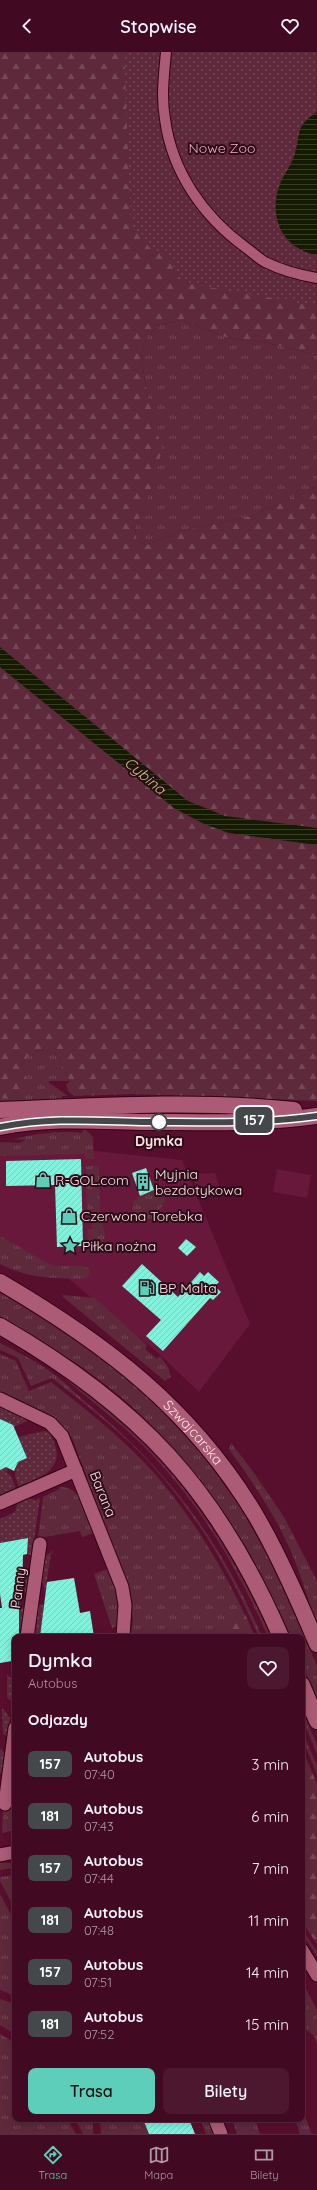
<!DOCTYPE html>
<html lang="pl">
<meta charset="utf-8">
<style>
:root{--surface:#420a22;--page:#4c182f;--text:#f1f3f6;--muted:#ae9aa5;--line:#5a2b40;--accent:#5cceba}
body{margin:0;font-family:Quicksand,sans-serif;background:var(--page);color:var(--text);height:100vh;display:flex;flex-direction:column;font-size:15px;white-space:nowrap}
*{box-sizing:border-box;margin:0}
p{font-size:13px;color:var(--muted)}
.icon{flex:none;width:22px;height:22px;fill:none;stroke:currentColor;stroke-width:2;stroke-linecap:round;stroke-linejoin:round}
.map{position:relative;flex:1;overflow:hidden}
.details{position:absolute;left:12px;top:1582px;width:293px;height:488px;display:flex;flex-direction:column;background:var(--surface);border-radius:8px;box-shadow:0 2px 10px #0003,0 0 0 1px var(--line)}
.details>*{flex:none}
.badge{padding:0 8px;border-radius:6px;font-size:14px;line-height:26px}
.map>.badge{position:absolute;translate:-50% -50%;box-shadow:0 0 0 2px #fff}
h2{padding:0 16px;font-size:15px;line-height:36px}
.round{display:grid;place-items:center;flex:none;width:42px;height:42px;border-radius:8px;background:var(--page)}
.headline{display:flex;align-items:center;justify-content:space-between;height:68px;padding:0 16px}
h1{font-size:19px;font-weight:600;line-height:30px}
.primary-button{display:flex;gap:8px;margin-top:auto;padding:8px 16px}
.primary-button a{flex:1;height:46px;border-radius:8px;background:var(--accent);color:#111;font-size:16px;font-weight:600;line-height:46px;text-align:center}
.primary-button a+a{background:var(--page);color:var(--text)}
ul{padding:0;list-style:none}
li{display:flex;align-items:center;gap:12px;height:52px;padding:0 16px}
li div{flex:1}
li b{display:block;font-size:15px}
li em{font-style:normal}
li .badge{min-width:44px;font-weight:700;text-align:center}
header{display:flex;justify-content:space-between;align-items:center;height:52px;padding:0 16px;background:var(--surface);font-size:18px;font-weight:600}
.tab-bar{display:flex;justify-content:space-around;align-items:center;height:56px;border-top:1px solid var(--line);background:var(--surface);font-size:11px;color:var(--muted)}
.tab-bar a{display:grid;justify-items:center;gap:2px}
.tab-bar .on{color:var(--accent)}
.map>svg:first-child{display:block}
</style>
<header><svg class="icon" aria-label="back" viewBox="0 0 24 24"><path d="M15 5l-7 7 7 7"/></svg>Stopwise<svg class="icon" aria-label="heart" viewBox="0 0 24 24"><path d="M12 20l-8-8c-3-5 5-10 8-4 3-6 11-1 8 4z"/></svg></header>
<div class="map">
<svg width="317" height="2082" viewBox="0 0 317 2082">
<defs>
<pattern id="grass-tufts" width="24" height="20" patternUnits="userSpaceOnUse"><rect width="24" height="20" fill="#5d293b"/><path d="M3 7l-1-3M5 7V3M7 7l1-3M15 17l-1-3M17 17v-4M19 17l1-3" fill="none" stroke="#754857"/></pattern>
<pattern id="forest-firs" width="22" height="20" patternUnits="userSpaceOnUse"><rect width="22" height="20" fill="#5d293b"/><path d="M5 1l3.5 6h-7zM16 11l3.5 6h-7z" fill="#754857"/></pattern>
<pattern id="park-dots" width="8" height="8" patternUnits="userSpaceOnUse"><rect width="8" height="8" fill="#5d293b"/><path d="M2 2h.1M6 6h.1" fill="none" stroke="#754857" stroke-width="1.8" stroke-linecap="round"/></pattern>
<pattern id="water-rules" width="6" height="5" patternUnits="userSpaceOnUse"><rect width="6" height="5" fill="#141b00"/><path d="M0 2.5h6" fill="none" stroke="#373c25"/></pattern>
<pattern id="building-hatch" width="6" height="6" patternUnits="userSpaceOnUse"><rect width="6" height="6" fill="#82f2dd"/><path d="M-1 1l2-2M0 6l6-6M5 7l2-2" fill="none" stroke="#77cfbf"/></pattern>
</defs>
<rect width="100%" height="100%" fill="#580e2d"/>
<path fill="#68183a" d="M 75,1097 L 182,1108 L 250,1272 L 199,1340 L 157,1300 L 58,1218 L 0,1184 L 0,1100 Z
M 277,1117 L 311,1123 L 307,1146 L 273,1140 Z
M 215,1121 L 220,1135 L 197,1136 L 191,1122 Z"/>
<path fill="url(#grass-tufts)" d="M 181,268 L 228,286 L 263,290 L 317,303 L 317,435 L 252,464 L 182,479 L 146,493 L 137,489 L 135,476 L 152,435 L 148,346 L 141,305 L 147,284 L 162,272 Z
M 43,998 L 56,1002 L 70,1029 L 50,1029 L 48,1030 L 68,1044 L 62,1044 L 63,1052 L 0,1053 L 0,1046 L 10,1046 L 27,1028 L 22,1012 L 32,1000 Z
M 84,1076 L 93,1085 L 94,1107 L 85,1107 L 85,1102 L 0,1104 L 0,1090 L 20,1091 L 25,1088 L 13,1087 C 35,1082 60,1078 82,1081 Z
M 86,1114 L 99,1114 L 100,1159 L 105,1183 L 102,1194 L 88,1198 L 87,1177 L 92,1177 L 91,1159 L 87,1159 Z
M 158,1138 L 164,1143 L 161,1145 L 162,1147 L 165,1145 L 165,1150 L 153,1166 L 143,1168 L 133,1160 C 128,1146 147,1140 158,1138 Z
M 0,1184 L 53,1214 L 84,1214 L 89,1217 L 90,1222 L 85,1227 C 52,1226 29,1227 0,1212 Z
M 0,1240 L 73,1285 L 104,1307 L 152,1348 L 200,1400 L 238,1452 L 273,1512 L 317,1614 L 317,1648 L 302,1611 L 302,1585 L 291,1585 C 250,1493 198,1411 121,1345 C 84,1314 42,1289 0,1264 Z
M 63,1243 L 95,1246 L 147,1293 L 145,1297 L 157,1307 L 160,1304 L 168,1315 L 171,1325 L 165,1329 L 63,1245 Z
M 0,1291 C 18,1300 38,1310 55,1323 C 67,1332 77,1343 89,1353 C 170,1420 220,1488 262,1585 L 259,1585 C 231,1520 196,1461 148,1409 C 119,1378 85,1352 52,1326 L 31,1334 L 18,1306 L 0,1298 Z
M 0,1302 L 16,1309 L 29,1339 L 51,1330 C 83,1355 116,1381 145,1411 C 192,1462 227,1521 255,1585 L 130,1585 L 133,1568 L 129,1538 L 72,1386 L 55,1366 L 0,1340 Z
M 62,1324 C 80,1331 98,1349 113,1362 C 184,1424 233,1499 271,1585 L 268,1585 C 239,1519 203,1457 153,1404 C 125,1374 93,1351 62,1324 Z
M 231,1391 L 252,1418 L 284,1465 L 317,1529 L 317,1572 C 308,1549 302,1525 292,1502 C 276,1464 253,1431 229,1397 Z
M 59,1435 C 83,1434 87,1463 94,1481 L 82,1485 L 80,1479 L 38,1486 L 43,1445 L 59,1437 Z
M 108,1517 L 118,1544 L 120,1555 L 119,1573 L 112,1576 L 94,1522 Z
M 302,1657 L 317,1693 L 317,1702 L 302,1666 Z
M 302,1678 L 317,1714 L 317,1722 L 302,1686 Z
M 15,1756 L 15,1778 L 2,1781 L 3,1759 Z
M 0,1811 L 9,1811 L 15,1813 L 15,1816 L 0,1818 Z
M 15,1823 L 15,1857 L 0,1829 L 0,1825 Z
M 0,1842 L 15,1870 L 15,1944 L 0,1938 Z
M 302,1877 L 317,1899 L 317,1904 L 302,1882 Z
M 302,1929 L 317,1958 L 317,1992 L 314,1984 L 302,1974 Z
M 0,1947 L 15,1952 L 15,1982 L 0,1973 Z
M 0,1982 L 15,1991 L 15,2067 L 67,2067 L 76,2082 L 0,2082 Z
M 302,2057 L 312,2082 L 300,2082 L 295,2067 L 302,2067 Z
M 75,2067 L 93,2067 L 93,2082 L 83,2082 Z
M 100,2067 L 143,2067 L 149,2082 L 101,2082 Z
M 200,2067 L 209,2067 L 214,2082 L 206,2082 Z
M 232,2067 L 255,2067 L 260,2082 L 237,2082 Z"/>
<path fill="url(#forest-firs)" d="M 0,0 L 317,0 L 317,303 L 263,290 L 228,286 L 181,268 L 162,272 L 147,284 L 141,305 L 148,346 L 162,398 L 152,435 L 135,477 L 137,489 L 146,493 L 182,479 L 252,464 L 317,435 L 317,1049 L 133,1042 L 74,1044 L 68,1039 L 66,1033 L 70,1029 L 56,1002 C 38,996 34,997 22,1012 L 27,1028 L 24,1037 L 10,1046 L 0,1046 Z
M 245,1562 L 255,1585 L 227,1585 L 230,1572 Z
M 302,1696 L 317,1732 L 317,1892 L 302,1870 Z"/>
<path fill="url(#park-dots)" d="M 124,0 L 317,0 L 317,254 L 185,231 L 172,218 L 174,213 L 159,198 L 155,202 L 131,173 Z
M 0,1354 L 28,1367 L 27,1369 L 14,1375 L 0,1367 Z
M 44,1379 L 49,1380 C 69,1414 47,1423 19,1435 L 15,1424 L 16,1411 L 27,1406 L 18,1385 Z
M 8,1414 L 7,1421 L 11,1424 L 16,1437 L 0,1444 L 0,1418 Z
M 27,1446 L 35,1448 L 40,1446 L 32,1503 L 31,1503 L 27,1502 L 28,1486 L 0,1491 L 0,1467 L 15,1460 L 18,1449 Z
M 54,1498 L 51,1502 L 45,1541 L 41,1524 L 44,1505 Z
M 21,1513 L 30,1523 L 27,1542 L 22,1538 Z
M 18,1549 L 25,1558 L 23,1578 L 18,1576 Z
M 44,1552 L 41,1582 L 34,1581 L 38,1553 Z
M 7,1622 L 15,1631 L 13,1650 L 7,1646 Z
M 2,1656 L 10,1666 L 8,1685 L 3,1682 Z
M 0,1697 L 6,1702 L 3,1722 L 0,1721 Z"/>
<path fill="url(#water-rules)" d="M 317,60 L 317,203 C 281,196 268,164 280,132 C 284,122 291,114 294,104 C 302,81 293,76 317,60 Z
M 0,595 L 188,749 L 225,764 L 317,776 L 317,793 L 229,781 L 204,772 L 174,756 L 0,615 Z"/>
<path fill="url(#building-hatch)" d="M 81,1107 L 83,1194 L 57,1195 L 55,1133 L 6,1134 L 6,1109 Z
M 146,1116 L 154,1138 L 140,1144 L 132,1121 Z
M 186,1187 L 196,1195 L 187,1204 L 178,1196 Z
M 142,1212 L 178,1245 L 200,1220 L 204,1224 L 208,1220 L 219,1230 L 215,1234 L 221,1240 L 213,1248 L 210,1246 L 163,1299 L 146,1284 L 161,1268 L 122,1234 Z
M 0,1367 L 13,1373 L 27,1406 L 18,1410 L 14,1419 L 6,1415 L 0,1418 Z
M 28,1486 L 27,1502 L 23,1503 L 22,1538 L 19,1538 L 19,1585 L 12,1585 L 12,1609 L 0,1611 L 0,1556 L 2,1556 L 0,1542 L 0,1491 Z
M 74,1526 L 80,1561 L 90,1559 L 94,1585 L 40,1585 L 47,1530 Z
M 143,2067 L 189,2067 L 195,2082 L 149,2082 Z"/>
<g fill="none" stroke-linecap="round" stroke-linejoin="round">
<defs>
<path id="pedestrian" d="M 166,0 C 164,22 161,45 165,67 C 172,120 203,164 245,195 C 252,200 258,206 265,210 C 281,218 299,223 317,226"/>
<path id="minor" d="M 0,1347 L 50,1371 L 62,1384 L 122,1535 L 125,1553 L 123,1585
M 0,1451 L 76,1418
M 27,1585 L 40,1492
M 5,1752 L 15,1676
M 0,1803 L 15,1800
M 302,1898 L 317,1923
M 215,2067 L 221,2082"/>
<g id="tertiary">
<path d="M 0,1058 C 97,1054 197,1048 294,1058"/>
<path d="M 0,1075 C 53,1065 94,1069 146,1070 C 201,1070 263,1072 317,1064"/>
<path id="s1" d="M 0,1230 C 106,1292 192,1357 256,1464 C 280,1505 299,1549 317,1592"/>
<path d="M 0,1274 C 139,1354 217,1437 281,1585"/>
<path d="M 302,1633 L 317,1669"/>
</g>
</defs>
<use href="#pedestrian" stroke="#340016" stroke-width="12"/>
<use href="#minor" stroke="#340016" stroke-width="15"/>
<use href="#tertiary" stroke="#340016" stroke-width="18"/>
<use href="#pedestrian" stroke="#ab5b75" stroke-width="10"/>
<use href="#minor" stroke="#ab5b75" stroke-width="13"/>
<use href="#tertiary" stroke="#ab5b75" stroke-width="16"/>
</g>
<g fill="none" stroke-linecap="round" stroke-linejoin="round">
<defs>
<path id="line" d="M 0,1075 C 53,1065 94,1069 146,1070 C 201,1070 263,1072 317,1064"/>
</defs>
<use href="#line" stroke="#fff" stroke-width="9"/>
<use href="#line" stroke="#45484a" stroke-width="6"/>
</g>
<defs>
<symbol id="shop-bare" viewBox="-9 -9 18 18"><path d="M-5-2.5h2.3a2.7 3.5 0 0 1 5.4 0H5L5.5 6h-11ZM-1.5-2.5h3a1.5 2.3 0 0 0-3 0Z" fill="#5cceba" stroke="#2b0c17" stroke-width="2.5" paint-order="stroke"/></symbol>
<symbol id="building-bare" viewBox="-9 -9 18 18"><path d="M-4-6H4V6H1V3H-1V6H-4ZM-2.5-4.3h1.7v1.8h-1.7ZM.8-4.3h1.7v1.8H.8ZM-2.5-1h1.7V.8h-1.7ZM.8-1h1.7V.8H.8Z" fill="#5cceba" stroke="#2b0c17" stroke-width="2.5" paint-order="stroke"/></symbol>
<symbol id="sight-bare" viewBox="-9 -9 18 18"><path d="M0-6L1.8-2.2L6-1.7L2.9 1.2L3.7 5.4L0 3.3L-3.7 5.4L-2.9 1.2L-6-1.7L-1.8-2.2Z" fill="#5cceba" stroke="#2b0c17" stroke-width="2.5" paint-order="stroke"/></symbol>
<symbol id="fuel-bare" viewBox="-9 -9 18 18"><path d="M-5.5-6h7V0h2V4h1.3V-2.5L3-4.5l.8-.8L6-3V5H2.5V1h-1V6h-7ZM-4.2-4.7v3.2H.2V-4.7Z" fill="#5cceba" stroke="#2b0c17" stroke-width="2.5" paint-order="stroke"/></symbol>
</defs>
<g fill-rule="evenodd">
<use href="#shop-bare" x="32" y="1117" width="22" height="22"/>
<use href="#building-bare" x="132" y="1119" width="22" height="22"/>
<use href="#shop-bare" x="58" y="1153" width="22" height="22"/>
<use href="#sight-bare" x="59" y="1183" width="22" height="22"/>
<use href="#fuel-bare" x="136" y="1225" width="22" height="22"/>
</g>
<circle fill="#fff" stroke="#45484a" stroke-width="2" cx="159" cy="1070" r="8"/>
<g text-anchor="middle" stroke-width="4" stroke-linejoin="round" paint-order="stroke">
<g font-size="14" fill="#fdaec5" stroke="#2b0c17">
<text x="222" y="101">Nowe Zoo</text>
</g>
<g font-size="14" font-weight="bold" fill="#fde1e8" stroke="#2b0c17">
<text x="159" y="1094">Dymka</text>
</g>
<g font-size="14" fill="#fde1e8" stroke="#2b0c17" text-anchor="start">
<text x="155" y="1127">Myjnia<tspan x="155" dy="16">bezdotykowa</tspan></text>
<text x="55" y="1133">R-GOL.com</text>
<text x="81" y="1169">Czerwona Torebka</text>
<text x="82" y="1199">Piłka nożna</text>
<text x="159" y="1241">BP Malta</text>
</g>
<g font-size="14" fill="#fde1e8" stroke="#2b0c17">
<text dy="5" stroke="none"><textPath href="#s1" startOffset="246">Szwajcarska</textPath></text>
<text transform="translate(103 1442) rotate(68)" y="5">Barana</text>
<text transform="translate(18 1536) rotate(-82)" y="5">Panny</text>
</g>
<g font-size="15" font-style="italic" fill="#b6cc70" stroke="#2b0c17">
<text transform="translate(145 724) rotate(40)" y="5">Cybina</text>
</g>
</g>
</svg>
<b class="badge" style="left:254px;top:1068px;background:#45484a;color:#fff">157</b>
<section class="details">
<div class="headline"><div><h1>Dymka</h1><p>Autobus</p></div><a class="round"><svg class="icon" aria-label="heart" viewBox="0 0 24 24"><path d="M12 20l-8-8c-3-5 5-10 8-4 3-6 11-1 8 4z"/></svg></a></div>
<h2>Odjazdy</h2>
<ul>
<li><span class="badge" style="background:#45484a;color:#fff">157</span><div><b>Autobus</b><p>07:40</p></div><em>3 min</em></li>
<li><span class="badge" style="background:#45484a;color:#fff">181</span><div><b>Autobus</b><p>07:43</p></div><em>6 min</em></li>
<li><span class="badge" style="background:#45484a;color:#fff">157</span><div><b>Autobus</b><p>07:44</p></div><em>7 min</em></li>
<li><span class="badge" style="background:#45484a;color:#fff">181</span><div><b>Autobus</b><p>07:48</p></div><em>11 min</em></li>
<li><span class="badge" style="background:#45484a;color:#fff">157</span><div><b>Autobus</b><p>07:51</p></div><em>14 min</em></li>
<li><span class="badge" style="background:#45484a;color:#fff">181</span><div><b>Autobus</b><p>07:52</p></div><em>15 min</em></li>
</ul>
<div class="primary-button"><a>Trasa</a><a>Bilety</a></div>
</section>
</div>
<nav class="tab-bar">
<a class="on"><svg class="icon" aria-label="directions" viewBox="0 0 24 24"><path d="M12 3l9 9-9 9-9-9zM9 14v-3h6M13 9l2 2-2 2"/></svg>Trasa</a>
<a><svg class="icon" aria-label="map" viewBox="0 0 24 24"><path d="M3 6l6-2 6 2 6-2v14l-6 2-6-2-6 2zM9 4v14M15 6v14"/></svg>Mapa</a>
<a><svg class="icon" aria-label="tickets" viewBox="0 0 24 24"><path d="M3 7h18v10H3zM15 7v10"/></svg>Bilety</a>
</nav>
